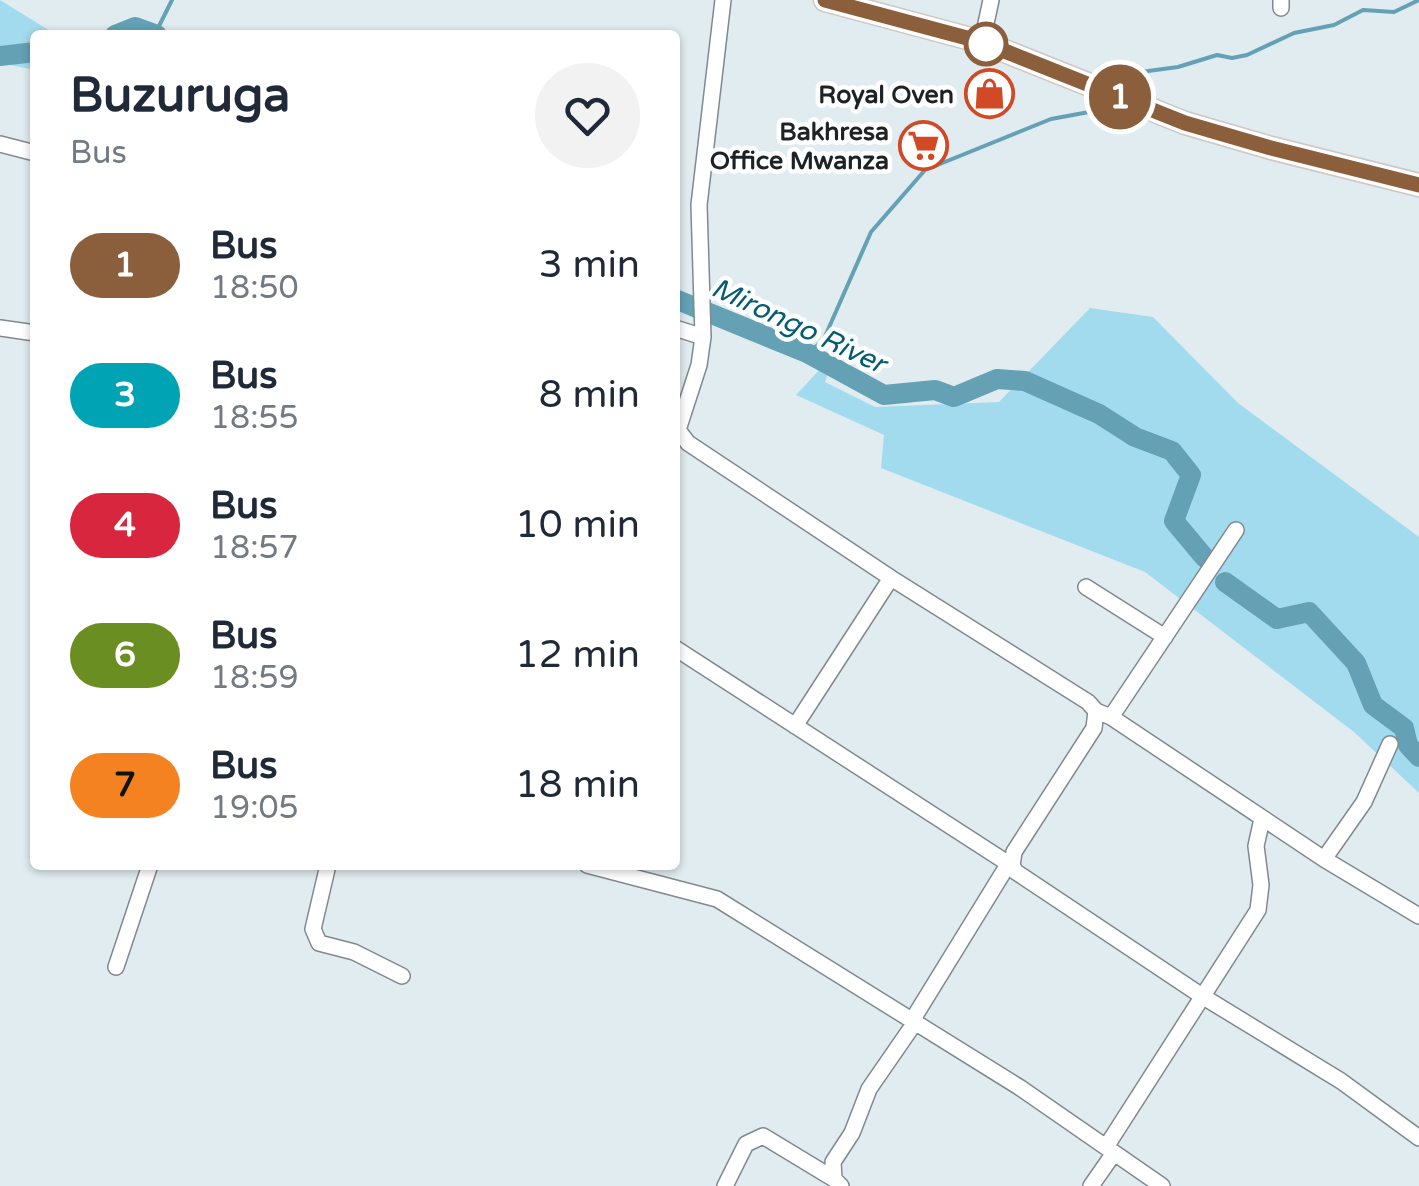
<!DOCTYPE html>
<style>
:root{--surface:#fff;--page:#f2f2f3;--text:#1f2937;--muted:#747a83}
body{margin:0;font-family:"Varela Round",sans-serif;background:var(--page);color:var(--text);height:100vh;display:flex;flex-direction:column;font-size:38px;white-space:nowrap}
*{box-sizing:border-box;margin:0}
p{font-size:32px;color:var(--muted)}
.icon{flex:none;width:55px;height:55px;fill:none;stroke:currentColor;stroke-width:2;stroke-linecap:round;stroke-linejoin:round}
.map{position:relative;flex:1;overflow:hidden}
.side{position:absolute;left:30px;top:30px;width:650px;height:840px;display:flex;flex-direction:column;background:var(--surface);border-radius:10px;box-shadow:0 2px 8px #0004}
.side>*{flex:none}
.badge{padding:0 20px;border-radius:32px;font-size:35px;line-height:65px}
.map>.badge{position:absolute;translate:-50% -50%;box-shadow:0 0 0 5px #fff}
.round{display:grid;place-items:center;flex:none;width:105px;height:105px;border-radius:52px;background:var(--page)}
.headline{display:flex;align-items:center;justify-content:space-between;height:170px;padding:0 40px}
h1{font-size:48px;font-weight:700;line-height:75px}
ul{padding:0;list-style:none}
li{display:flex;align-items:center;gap:30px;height:130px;padding:0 40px}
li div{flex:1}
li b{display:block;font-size:38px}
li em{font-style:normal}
li .badge{min-width:110px;font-weight:700;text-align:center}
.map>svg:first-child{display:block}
</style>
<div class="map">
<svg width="1419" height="1186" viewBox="0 0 1419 1186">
<rect width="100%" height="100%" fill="#e1ecf0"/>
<path fill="#a3dbee" d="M 0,0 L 55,34 L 35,35 L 35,70 L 0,63 Z
M 1090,308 L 1153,317 L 1238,403 L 1419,537 L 1419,793 L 1354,732 L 1145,572 L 881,468 L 884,435 L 796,395 L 835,353 L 825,382 L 875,407 L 999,402 Z"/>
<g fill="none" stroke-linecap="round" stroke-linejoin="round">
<path stroke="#64a1b5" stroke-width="4" d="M 155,34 L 172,0
M 1108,82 L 1111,76 L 1178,67 L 1217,55 L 1232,58 L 1247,55 L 1294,33 L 1334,25 L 1363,10 L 1394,12 L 1419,0
M 807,353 L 823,341 L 871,232 L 925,170 L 1051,119 L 1100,110 L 1105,100"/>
<path stroke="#64a1b5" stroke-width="20" d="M 115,35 L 135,27 L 157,35
M 0,56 L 35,52
M 675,299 L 807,353 L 884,395 L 935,390 L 954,397 L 997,379 L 1025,381 L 1099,414 L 1135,437 L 1172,451 L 1191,475 L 1174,521 L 1205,558
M 1225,582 L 1277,619 L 1309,612 L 1356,663 L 1373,705 L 1404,728 L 1408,745 L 1419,757"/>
<defs>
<path id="minor" d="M 723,0 L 699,205 L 703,337 L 699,365 L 678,430 L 688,443 L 891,578 L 1088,702 L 1096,711 L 1094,728 L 1014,852 L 1012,866 L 1016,872 L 1202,996 L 1341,1081 L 1419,1138
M 1281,8 L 1281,0
M 982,42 L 991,0
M 0,144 L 35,153
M 0,328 L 35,333
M 675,328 L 703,337
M 1086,587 L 1165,637
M 675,648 L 1012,866
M 1096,711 L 1111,717 L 1324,859 L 1419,916
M 1111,717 L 1236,530
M 795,726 L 891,578
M 1324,859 L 1364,802 L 1390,744
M 328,865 L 313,929 L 319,943 L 354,952 L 402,976
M 587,865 L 717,899 L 1019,1087 L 1162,1186
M 116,967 L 150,865
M 913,1019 L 1009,863
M 1106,1147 L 1258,910 L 1261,885 L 1256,846 L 1262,819
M 725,1186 L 746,1144 L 763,1136 L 834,1179
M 841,1186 L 834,1179 L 833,1162 L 852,1133 L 869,1089 L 916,1021
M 1091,1186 L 1114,1153"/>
<path id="highway" d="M 825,0 L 982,42 L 1185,123 L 1271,148 L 1419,185"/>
</defs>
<use href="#minor" stroke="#808a8e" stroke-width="18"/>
<use href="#highway" stroke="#c9caca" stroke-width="25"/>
<use href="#minor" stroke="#fff" stroke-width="15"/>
<use href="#highway" stroke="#f9947a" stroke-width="22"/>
</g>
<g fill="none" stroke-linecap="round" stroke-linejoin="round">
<defs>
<path id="line" d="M 825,0 L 982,42 L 1185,123 L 1271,148 L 1419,185"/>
</defs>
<use href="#line" stroke="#fff" stroke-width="22"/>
<use href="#line" stroke="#8b5e3c" stroke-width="15"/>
</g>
<defs>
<symbol id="shop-ring" viewBox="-11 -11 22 22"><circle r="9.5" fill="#fff" stroke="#d24925" stroke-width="1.5"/><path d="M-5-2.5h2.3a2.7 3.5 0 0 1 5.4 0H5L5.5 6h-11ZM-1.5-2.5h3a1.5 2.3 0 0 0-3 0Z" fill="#d24925"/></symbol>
<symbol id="supermarket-ring" viewBox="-11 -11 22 22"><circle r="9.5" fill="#fff" stroke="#d24925" stroke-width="1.5"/><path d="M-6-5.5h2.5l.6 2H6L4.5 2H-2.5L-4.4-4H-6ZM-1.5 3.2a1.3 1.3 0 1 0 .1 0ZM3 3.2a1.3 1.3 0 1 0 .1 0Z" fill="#d24925"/></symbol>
</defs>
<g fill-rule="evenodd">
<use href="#shop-ring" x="962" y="66" width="55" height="55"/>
<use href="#supermarket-ring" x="896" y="118" width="55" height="55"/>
</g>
<circle fill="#fff" stroke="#8b5e3c" stroke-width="5" cx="986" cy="44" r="20"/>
<g text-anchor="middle" stroke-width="9" stroke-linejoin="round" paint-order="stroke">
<g font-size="25" font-weight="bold" fill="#1e2224" stroke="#fff" text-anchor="end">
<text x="954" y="103">Royal Oven</text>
<text x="889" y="140">Bakhresa<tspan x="889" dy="29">Office Mwanza</tspan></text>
</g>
<g font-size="28" font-style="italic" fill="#035c71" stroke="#fff">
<text transform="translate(799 325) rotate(25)" y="10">Mirongo River</text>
</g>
</g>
</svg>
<b class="badge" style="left:1120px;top:97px;background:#8b5e3c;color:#fff">1</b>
<section class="side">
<div class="headline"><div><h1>Buzuruga</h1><p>Bus</p></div><a class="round"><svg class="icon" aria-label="heart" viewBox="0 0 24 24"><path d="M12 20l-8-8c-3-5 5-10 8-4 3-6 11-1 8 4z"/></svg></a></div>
<ul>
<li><span class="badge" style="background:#8b5e3c;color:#fff">1</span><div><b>Bus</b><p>18:50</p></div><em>3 min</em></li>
<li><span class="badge" style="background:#00a3b4;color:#fff">3</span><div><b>Bus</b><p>18:55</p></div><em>8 min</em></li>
<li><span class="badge" style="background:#d7263d;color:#fff">4</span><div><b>Bus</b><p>18:57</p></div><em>10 min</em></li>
<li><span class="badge" style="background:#6b8e23;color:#fff">6</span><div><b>Bus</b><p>18:59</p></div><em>12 min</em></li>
<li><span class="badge" style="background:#f58220;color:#111">7</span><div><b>Bus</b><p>19:05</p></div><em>18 min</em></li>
</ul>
</section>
</div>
